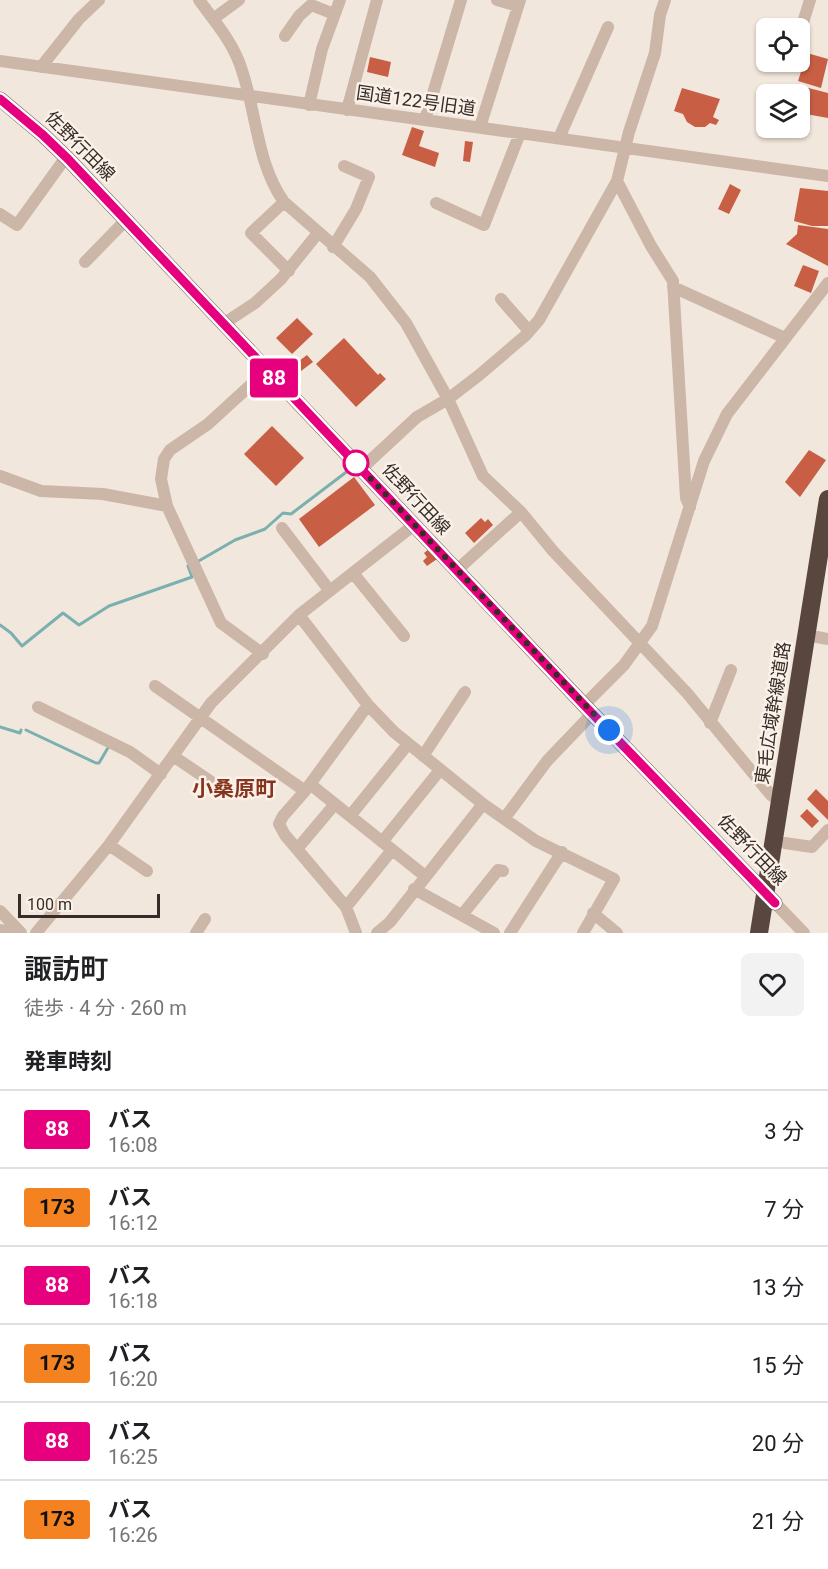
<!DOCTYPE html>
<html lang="ja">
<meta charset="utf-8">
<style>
:root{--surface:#fff;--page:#f2f2f2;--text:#202124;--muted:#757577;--line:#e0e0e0}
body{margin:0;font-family:Roboto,"Noto Sans JP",sans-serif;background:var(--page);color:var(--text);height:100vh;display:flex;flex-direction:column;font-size:22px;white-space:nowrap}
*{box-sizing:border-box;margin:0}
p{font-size:20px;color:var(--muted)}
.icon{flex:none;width:33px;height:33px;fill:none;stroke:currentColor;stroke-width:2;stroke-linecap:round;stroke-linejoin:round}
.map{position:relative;height:933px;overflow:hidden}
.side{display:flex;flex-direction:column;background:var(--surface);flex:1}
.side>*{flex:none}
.badge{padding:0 12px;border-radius:4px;font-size:21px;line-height:39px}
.tools{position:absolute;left:756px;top:18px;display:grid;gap:12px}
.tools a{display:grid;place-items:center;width:54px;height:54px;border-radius:9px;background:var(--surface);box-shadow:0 2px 4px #0004;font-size:30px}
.scale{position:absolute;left:18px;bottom:15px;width:142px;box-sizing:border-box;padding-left:6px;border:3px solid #372c28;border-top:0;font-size:16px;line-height:21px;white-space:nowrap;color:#372c28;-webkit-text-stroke:4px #faf1e8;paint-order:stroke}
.you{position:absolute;width:30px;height:30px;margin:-15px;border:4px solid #fff;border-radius:50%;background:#1a73e8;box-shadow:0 0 0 9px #1a73e833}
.map>.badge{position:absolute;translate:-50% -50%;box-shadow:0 0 0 3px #fff}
h2{padding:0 24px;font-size:22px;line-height:54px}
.round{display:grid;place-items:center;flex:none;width:63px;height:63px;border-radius:9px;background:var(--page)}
.head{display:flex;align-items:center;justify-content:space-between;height:102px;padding:0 24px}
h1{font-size:28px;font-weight:600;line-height:45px}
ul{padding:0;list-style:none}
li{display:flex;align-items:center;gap:18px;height:78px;padding:0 24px;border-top:2px solid var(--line)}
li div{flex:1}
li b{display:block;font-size:22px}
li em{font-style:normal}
li .badge{min-width:66px;font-weight:700;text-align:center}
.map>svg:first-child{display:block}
</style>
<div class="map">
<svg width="828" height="933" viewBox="0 0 828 933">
<rect width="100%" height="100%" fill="#f2e7dc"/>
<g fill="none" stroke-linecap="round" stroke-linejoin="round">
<path stroke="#7ab0b0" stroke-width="3" d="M 197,562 L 235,540 L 265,529 L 283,513 L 291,514 L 349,470
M 0,625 L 11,633 L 22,646 L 63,613 L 79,625 L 109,606 L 192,577 L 188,566
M 0,727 L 20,733 L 21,730
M 26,730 L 96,763 L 99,763 L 109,746"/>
</g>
<path fill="#c85e44" d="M 807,53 L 828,59 L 821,88 L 798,81 Z
M 370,57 L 391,62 L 388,77 L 367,72 Z
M 797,85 L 828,93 L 828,118 L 800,113 L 800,94 L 788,94 L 789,91 Z
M 682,88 L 720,99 L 713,117 L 719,120 L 716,125 L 710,123 L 705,127 L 695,127 L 687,122 L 683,114 L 674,111 Z
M 412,127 L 424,131 L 419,146 L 439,153 L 435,167 L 402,155 Z
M 465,141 L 473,142 L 470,162 L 463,161 Z
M 730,184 L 741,190 L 729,214 L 718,209 Z
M 800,188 L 828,191 L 828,226 L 812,226 L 794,221 Z
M 798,225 L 828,229 L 828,266 L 786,244 L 797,234 Z
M 803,265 L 819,271 L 811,293 L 794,286 Z
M 297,318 L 313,334 L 292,354 L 276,338 Z
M 344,338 L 378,375 L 380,373 L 386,379 L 356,407 L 316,364 Z
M 307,355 L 313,362 L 297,374 L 291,367 Z
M 272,426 L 304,458 L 276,486 L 244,454 Z
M 809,450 L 826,460 L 800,497 L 785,482 Z
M 354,477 L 375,505 L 319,547 L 299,519 Z
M 481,518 L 485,522 L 488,519 L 493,525 L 474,543 L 465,533 Z
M 429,549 L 437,559 L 427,566 L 423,561 L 427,557 L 424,553 Z
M 816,789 L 828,801 L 828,820 L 807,799 Z
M 807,809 L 819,821 L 812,828 L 800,816 Z"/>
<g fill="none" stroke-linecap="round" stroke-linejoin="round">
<path stroke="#cbb6a7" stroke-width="12" d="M 199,0 C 213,19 230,39 239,62 C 257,108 255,161 284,202 L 370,277 L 406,323 L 448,399 L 483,476 L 521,512 L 553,551 L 687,693 L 771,795 L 780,802
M 497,0 L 518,6
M 213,19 L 239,0
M 801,29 L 810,0
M 285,36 L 299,16 L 311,5 L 334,14
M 0,61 L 828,176
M 41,67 L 79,19 L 99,0
M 309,105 L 322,49 L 340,0
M 347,110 L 377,0
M 425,120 L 461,0
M 480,127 L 520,0
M 559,138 L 608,27
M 617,181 L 651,246 L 673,281 L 686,498 L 690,507
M 284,202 L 251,233 L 289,271
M 436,203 L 484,225 L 520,133
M 0,214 L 17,225 L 61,164 L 68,159
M 333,247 L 356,209 L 369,177 L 344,166
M 85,262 L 126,220
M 673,287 L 785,338
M 501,299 L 529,331
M 223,324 L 255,303 L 281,279 L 318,233
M 361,469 L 417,417 L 448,399 L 478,376 L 525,336 L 539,320 L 617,181 L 629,132 L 655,53 L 660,15 L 665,0
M 0,476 L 41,491 L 103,494 L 167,506
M 282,528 L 330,591
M 457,570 L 521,512
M 353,573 L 404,636
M 299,615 L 368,705 L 394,732 L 483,804 L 536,841 L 614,879 L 583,933
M 817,637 L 828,639
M 263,654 L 221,623 L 167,506 L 161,479 L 164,459 L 170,450 L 208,424 L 267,370
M 155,686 L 305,791
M 584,705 L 624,665 L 652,626 L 704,461 L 727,414 L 828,283
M 38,707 L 130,752 L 161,774
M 710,723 L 731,670
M 173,756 L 210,781
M 423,756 L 465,692
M 310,784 L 425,876
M 350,816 L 408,744
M 504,819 L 547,761 L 592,714
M 382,842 L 440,770
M 785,843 L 812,847 L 828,830
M 109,845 L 147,871
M 297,849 L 335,804
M 414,889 L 494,933
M 775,903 L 804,933
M 346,907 L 392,850
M 0,911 L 21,933
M 593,913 L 617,933
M 462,915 L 498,870 L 503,871
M 0,930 L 15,933
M 36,933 L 109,845 L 211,703 L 299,615 L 414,525
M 196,933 L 205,919
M 356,933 L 346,907 L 285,835 L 279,824 L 283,816 L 305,791 L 368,705
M 377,933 L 390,922 L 483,804
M 510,933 L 562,852"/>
<path stroke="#796259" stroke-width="15" d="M 0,99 L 43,135 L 68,159 L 584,705 L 775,903"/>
<path stroke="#58463f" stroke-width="18" d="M 759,933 L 828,499"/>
</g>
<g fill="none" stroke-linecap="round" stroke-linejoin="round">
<defs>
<path id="line" d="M 0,99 L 43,135 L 68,159 L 584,705 L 775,903"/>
</defs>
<use href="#line" stroke="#fff" stroke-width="14"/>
<use href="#line" stroke="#e6007e" stroke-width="9"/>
<path stroke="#372c28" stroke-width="6" stroke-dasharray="0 10.8" d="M 356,463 L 609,730"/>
</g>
<circle fill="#fff" stroke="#e6007e" stroke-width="3" cx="356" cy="463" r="12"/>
<g text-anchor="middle" stroke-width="5" stroke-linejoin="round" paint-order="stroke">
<g font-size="18" fill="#372c28" stroke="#faf1e8">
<text transform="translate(416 101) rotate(8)" y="6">国道122号旧道</text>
<text transform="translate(80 146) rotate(45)" y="6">佐野行田線</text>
<text transform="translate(416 499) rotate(47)" y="6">佐野行田線</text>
<text transform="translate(773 713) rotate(-81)" y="6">東毛広域幹線道路</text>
<text transform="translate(752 850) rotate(46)" y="6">佐野行田線</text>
</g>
<g font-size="21" font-weight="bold" fill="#87341f" stroke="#faf1e8">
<text x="234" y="796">小桑原町</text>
</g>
</g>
</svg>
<div class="tools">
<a><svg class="icon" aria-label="locate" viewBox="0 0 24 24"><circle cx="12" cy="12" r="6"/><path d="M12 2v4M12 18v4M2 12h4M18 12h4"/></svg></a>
<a><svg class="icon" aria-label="layers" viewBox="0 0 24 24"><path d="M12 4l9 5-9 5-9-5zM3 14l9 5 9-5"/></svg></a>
</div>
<div class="scale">100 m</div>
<div class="you" style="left:609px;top:730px"></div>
<b class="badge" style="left:274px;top:378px;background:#e6007e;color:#fff">88</b>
</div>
<section class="side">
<div class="head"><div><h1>諏訪町</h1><p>徒歩 · 4 分 · 260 m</p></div><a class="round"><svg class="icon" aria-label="heart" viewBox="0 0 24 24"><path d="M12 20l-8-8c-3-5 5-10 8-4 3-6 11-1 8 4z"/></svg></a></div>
<h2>発車時刻</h2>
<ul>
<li><span class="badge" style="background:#e6007e;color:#fff">88</span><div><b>バス</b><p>16:08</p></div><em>3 分</em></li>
<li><span class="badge" style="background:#f58220;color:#111">173</span><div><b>バス</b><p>16:12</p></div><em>7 分</em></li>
<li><span class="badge" style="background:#e6007e;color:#fff">88</span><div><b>バス</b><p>16:18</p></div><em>13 分</em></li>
<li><span class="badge" style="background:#f58220;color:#111">173</span><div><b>バス</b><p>16:20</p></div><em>15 分</em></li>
<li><span class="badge" style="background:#e6007e;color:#fff">88</span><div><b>バス</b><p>16:25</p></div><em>20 分</em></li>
<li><span class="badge" style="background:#f58220;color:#111">173</span><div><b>バス</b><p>16:26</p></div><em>21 分</em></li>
</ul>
</section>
